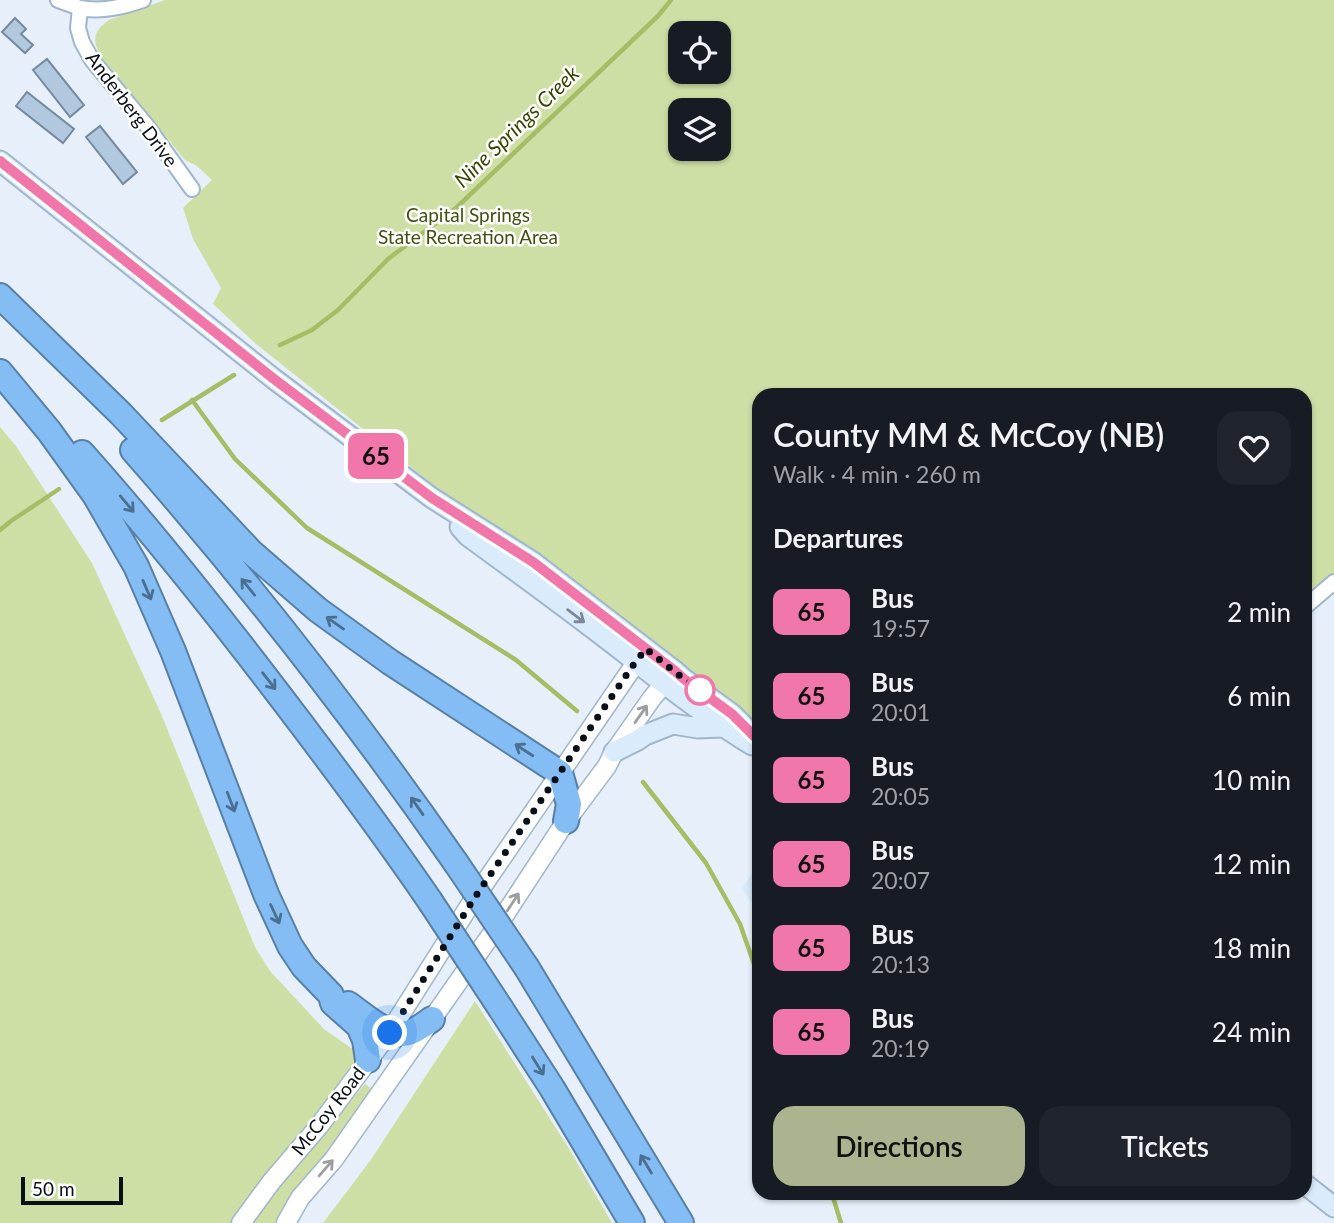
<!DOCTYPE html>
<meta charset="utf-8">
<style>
:root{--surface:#171b24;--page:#20242c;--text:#f1f3f6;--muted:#9ea1a6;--accent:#abb48f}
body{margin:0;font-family:Lato,sans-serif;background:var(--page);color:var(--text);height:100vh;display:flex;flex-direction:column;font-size:26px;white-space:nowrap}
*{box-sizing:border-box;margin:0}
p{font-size:23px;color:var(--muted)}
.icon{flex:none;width:38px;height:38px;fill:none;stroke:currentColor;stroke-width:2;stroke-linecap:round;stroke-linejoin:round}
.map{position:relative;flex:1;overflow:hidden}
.drawer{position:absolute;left:752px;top:388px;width:560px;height:812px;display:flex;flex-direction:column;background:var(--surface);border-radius:21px;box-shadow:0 2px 5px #0004}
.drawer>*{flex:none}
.badge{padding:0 14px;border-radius:10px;font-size:24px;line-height:46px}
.controls{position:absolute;left:668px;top:21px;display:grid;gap:14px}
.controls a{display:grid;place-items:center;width:63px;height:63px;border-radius:14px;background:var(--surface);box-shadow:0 2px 5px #0004;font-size:35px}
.scale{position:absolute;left:21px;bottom:18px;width:102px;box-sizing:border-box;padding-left:7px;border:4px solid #081017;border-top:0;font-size:19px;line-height:24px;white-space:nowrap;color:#081017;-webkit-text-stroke:5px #fff;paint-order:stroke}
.you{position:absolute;width:35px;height:35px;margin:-18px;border:5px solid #fff;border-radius:50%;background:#1a73e8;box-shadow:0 0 0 10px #1a73e833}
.map>.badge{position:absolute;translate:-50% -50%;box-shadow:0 0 0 4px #fff}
h2{padding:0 21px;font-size:26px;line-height:63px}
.round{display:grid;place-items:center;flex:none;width:74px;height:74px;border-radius:21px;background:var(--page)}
.overview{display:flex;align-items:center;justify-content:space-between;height:119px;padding:0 21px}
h1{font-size:33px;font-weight:600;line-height:52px}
.primary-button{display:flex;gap:14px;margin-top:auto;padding:14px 21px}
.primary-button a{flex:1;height:80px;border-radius:21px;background:var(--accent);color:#111;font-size:28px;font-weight:600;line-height:80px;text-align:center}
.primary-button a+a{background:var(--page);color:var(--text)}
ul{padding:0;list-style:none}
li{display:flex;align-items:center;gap:21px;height:84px;padding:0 21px}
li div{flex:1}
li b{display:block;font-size:26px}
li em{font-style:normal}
li .badge{min-width:77px;font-weight:700;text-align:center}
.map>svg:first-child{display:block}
</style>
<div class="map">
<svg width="1334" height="1223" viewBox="0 0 1334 1223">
<rect width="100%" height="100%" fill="#e7f0fa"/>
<path fill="#d5e7f9" d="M 759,863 L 759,914 L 742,888 Z"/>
<path fill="#cedfa5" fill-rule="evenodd" d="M 165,0 L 1334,0 L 1334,578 L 1306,603 L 1306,396 L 760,396 L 759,726 L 594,604 L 480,522 L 256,344 L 213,304 L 221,288 L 193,239 L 183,208 L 212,180 L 197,166 L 185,160 L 102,58 C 92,41 92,32 109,20 ZM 681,33 L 719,33 L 719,72 L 681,72 ZM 681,110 L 719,110 L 719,149 L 681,149 Z
M 0,427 L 16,446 L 92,563 L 162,716 L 255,947 L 270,971 L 324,1029 L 361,1055 L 360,1063 L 236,1223 L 0,1223 Z
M 475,1001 L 568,1147 L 612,1223 L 323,1223 L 370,1161 Z
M 365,1084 L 380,1094 L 287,1223 L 250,1223 Z"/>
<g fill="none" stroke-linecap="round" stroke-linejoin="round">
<path stroke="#a6bd65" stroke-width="4.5" d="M 280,345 L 312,330 L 338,310 L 388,259 L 456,208 L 658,16 L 671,0
M 192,400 L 235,459 L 307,528 L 516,660 L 577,711
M 162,420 L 234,375
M 0,530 L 11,521 L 59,489
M 643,782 L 706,863 L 740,924 L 760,981
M 832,1194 L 841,1223"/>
</g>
<path fill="#b1c8df" stroke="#748a9f" stroke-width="2" d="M 15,18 L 26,29 L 21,34 L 33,45 L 25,53 L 2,32 Z
M 47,59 L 84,105 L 70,117 L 33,70 Z
M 27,92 L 74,129 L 63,143 L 16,106 Z
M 100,126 L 137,172 L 123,184 L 86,137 Z"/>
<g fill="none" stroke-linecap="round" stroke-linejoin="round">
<defs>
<path id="minor" d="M 58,0 L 80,8 L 78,28 L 82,42 L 92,60 L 147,126 L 192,189
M 80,8 C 102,12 122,7 143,0
M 1306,606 L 1334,582"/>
<path id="tertiary" d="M 241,1223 L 272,1181 L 319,1126 L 389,1033 L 473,900 L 644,651
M 286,1223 L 300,1198 L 334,1159 L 498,925 L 566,821 L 607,766 L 614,752 L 652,698 L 672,674"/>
<path id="secondary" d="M 0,161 L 274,379 L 432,498 L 533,562 L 675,671 L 684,679 L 732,714 L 760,742
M 460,527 L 468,536 C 524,577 581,618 635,661 C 673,691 711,720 752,745
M 614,752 L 638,740 L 645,735 L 673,724 L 698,728 L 721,727
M 1306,1185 L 1334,1207"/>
<path id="motorway" d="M 0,296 L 121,414 L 251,552 L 318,610 L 390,662 L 560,773 L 569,804 L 566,821
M 0,372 L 49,431 L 95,495 L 136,566 L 173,651 L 266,894 L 290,946 L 304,967 L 331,995 L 333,1003 L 359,1026 L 365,1040 L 368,1060
M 133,450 C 248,581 356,719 456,863
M 82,453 C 147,526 208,602 267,679 C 323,752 378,825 430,901
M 527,968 L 681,1223
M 348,1004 C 364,1015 388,1038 408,1033 C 416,1031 425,1024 432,1019
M 501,1009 L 552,1088 L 632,1223"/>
</defs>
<use href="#minor" stroke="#9fb6cd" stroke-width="18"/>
<use href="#tertiary" stroke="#9fb6cd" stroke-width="21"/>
<use href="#secondary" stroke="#9fb6cd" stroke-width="23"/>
<use href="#motorway" stroke="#5880a7" stroke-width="28"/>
<use href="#minor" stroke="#fff" stroke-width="14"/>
<use href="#tertiary" stroke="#fff" stroke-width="18"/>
<use href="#secondary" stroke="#daebfc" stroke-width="19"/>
<use href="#motorway" stroke="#83bdf4" stroke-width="24"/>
<defs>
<path id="motorway-bridge" d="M 456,863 L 527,968
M 430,901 L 501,1009"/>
</defs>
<use href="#motorway-bridge" stroke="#5880a7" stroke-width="28" stroke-linecap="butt"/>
<use href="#motorway-bridge" stroke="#83bdf4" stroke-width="24"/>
</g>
<defs><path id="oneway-shaft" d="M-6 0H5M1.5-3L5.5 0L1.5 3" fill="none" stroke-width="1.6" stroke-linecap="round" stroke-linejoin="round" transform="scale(1.75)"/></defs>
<g stroke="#4c6f91">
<use href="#oneway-shaft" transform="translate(127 504) rotate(50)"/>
<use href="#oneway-shaft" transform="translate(248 587) rotate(-129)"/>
<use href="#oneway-shaft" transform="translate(147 590) rotate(67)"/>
<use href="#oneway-shaft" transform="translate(335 623) rotate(-145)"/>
<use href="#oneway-shaft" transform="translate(269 681) rotate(52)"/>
<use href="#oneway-shaft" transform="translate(524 750) rotate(-147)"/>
<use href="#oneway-shaft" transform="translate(231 802) rotate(69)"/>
<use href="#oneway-shaft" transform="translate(417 806) rotate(-125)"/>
<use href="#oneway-shaft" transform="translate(275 914) rotate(65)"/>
<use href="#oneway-shaft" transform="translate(538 1066) rotate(58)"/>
<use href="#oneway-shaft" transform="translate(646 1164) rotate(-121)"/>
</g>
<use stroke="#7c8895" href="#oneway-shaft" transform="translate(576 616) rotate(37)"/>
<g stroke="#9c9fa2">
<use href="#oneway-shaft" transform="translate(641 714) rotate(-55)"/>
<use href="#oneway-shaft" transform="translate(513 902) rotate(-57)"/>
<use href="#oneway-shaft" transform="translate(326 1168) rotate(-49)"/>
</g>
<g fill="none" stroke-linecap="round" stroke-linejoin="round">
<defs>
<path id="line" d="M 0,161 L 274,379 L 432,498 L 533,562 L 675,671 L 684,679 L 732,714 L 760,742"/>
</defs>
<use href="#line" stroke="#fff" stroke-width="16"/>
<use href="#line" stroke="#f177aa" stroke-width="10"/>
<path stroke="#081017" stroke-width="7" stroke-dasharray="0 12.6" d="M 390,1033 L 473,900 L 636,661 L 646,649 L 684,679 L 700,690"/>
</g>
<circle fill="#fff" stroke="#f177aa" stroke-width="3.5" cx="700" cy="690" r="14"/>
<g text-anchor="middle" stroke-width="5" stroke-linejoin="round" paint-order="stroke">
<g font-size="19" fill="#081017" stroke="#fff">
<text transform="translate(132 109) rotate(53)" y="7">Anderberg Drive</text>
<text transform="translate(328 1111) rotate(-52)" y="7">McCoy Road</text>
</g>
<g font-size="19" fill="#42500e" stroke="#fff">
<text x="468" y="222">Capital Springs<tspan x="468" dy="22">State Recreation Area</tspan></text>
</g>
<g font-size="21" font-style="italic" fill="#384500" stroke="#fff">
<text transform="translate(517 127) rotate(-44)" y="7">Nine Springs Creek</text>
</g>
</g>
</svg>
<div class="controls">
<a><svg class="icon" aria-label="locate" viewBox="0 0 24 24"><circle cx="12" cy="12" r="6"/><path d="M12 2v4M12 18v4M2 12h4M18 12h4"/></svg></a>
<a><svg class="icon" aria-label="layers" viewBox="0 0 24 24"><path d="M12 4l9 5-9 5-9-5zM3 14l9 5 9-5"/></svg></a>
</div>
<div class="scale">50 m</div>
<div class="you" style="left:390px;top:1033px"></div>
<b class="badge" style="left:376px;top:456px;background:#f177aa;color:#111">65</b>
<section class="drawer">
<div class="overview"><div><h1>County MM &amp; McCoy (NB)</h1><p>Walk · 4 min · 260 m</p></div><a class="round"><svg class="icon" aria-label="heart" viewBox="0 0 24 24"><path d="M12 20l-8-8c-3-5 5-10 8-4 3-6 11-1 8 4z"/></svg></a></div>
<h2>Departures</h2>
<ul>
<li><span class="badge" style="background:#f177aa;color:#111">65</span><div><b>Bus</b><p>19:57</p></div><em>2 min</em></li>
<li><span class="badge" style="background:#f177aa;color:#111">65</span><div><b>Bus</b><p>20:01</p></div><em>6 min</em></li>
<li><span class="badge" style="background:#f177aa;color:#111">65</span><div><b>Bus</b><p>20:05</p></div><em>10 min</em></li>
<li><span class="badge" style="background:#f177aa;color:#111">65</span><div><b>Bus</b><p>20:07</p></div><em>12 min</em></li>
<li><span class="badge" style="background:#f177aa;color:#111">65</span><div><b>Bus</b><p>20:13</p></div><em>18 min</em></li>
<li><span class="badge" style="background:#f177aa;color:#111">65</span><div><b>Bus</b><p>20:19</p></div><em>24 min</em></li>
</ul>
<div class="primary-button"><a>Directions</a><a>Tickets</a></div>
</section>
</div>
